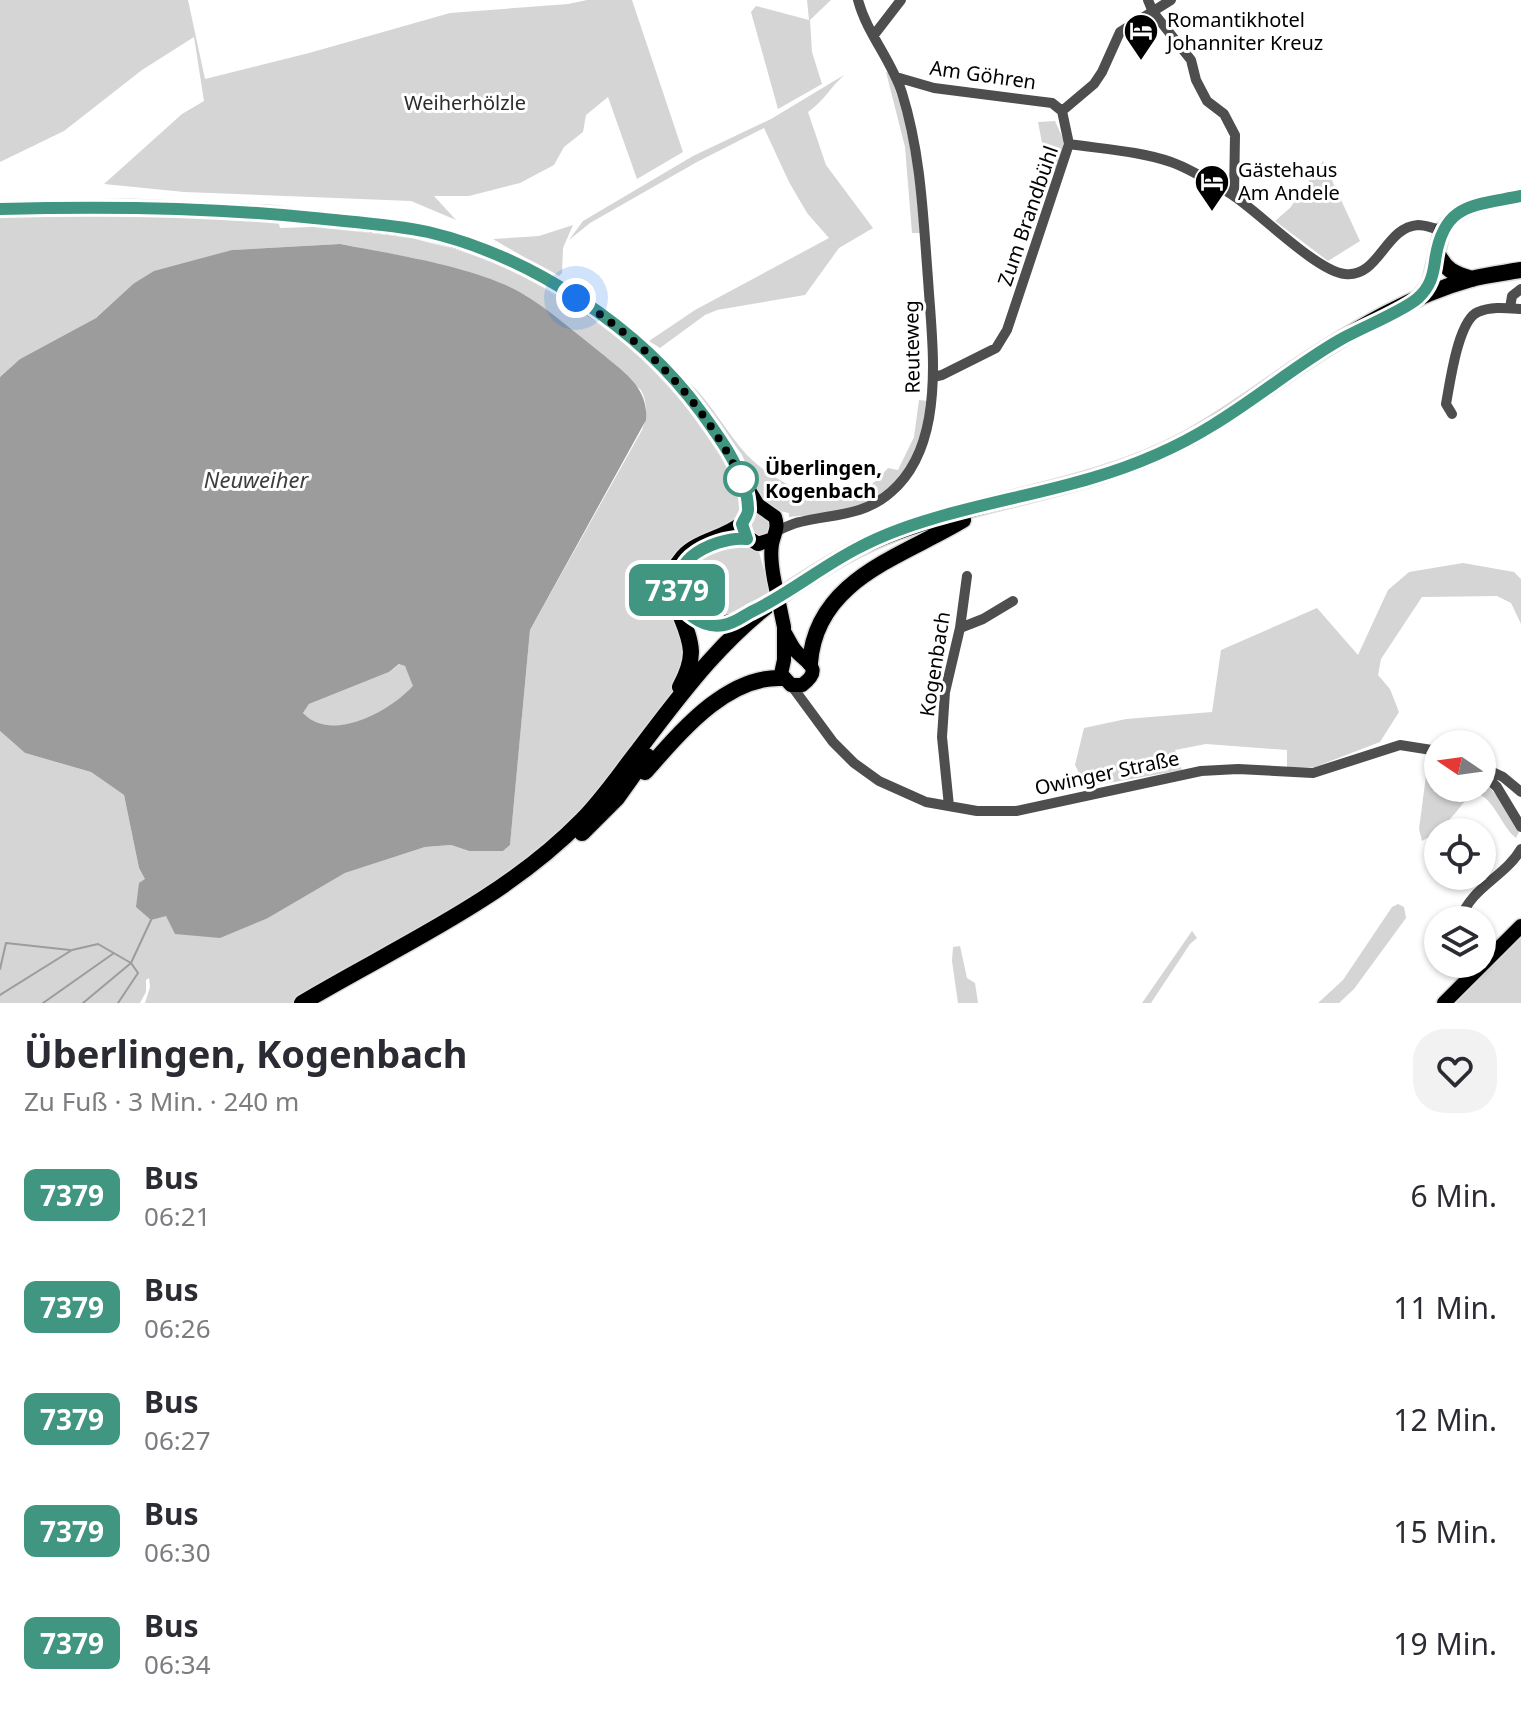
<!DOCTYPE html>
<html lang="de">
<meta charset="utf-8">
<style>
:root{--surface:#fff;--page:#f2f2f3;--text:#2b2b33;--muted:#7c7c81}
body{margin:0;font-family:"Noto Sans",sans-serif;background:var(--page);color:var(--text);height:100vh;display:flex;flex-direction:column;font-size:30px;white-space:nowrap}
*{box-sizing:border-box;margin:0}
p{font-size:26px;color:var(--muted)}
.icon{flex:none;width:44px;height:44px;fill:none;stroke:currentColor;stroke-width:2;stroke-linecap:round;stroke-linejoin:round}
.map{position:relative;height:1003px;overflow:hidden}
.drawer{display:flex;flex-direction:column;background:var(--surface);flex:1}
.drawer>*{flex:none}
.badge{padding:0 16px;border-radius:12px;font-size:28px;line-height:52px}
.needle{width:52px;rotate:283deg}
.controls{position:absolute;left:1424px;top:730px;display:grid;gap:16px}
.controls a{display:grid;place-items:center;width:72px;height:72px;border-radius:50%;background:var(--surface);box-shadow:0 2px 6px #0004;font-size:40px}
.you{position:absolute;width:40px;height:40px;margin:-20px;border:6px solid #fff;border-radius:50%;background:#1a73e8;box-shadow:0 0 0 12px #1a73e833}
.map>.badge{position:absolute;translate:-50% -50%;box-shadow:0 0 0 4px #fff}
.round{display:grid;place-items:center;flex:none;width:84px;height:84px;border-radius:32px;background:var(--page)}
.headline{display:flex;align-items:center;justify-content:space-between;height:136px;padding:0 24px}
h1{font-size:38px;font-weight:700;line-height:60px}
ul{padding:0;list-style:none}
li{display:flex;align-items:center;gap:24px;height:112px;padding:0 24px}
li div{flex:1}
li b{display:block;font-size:30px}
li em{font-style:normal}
li .badge{min-width:88px;font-weight:700;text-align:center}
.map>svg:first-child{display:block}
</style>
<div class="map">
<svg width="1521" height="1003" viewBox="0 0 1521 1003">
<rect width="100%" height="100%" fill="#fff"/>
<path fill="#d5d5d5" d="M 0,0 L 188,0 L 205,79 L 309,53 L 450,13 L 568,4 L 587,0 L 632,0 L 683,152 L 637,179 L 608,97 L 586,115 L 583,132 L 564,147 L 554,165 L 520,183 L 469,196 L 434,196 L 456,220 L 411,201 L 184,192 L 104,184 L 182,114 L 204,101 L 194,37 L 142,70 L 64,131 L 0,162 Z
M 807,0 L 831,0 L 810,20 L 812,52 L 822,84 L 778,109 L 751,12 L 756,6 L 809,20 Z
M 886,72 L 889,73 C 910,125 916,178 920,233 L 912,233 L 905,147 Z
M 844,75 C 830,88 823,102 808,112 L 826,165 L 873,228 L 839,248 L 805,295 L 717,310 L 705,315 L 660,348 L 649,341 L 695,310 L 829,238 L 807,213 L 789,182 L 764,128 L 697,162 L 590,223 L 569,240 L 583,221 L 693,156 L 771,119 Z
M 1055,121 L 1064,141 L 1058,171 L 1049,168 L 1049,148 L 1043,148 L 1038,122 Z
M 1323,161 L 1360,241 L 1328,261 L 1275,221 L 1290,208 Z
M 114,212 L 278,220 L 280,228 L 344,226 L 392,233 L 493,259 L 546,286 L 613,331 L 674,389 L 678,396 L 685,400 C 697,417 712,435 722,454 C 737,483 735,505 773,514 L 768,543 L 742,530 L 676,568 L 689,638 L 678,690 L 548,852 L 302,1003 L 145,1003 L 150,987 L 149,978 L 146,980 L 146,992 L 140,1003 L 0,1003 L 0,731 L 25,753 L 91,772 L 124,795 L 139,868 L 166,916 L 268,918 L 345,873 L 425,847 L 451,845 L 469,851 L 503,851 L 510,845 L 530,630 L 642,430 C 647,416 648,403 641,390 L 527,296 L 485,278 L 413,258 L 340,244 L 232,250 L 133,284 L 96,318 L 20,359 L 0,377 L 0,214 Z
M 573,225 L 563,248 L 562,273 L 558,277 L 493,239 L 539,236 Z
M 689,382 C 712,404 726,432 747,455 C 768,477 817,505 848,497 C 865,493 877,480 888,468 L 898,470 L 914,437 L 919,400 L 928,401 C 921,445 903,491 858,507 C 837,515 812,515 789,517 L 789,513 L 780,511 L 761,497 L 742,455 Z
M 738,542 L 759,552 L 771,596 L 741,615 L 710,620 C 702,614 690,608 686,600 C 668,566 713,546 738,542 Z
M 1463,563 L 1514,572 L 1521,579 L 1521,624 L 1511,603 L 1497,596 L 1422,597 L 1381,659 L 1378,675 L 1390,689 L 1399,712 L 1380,742 L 1315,767 L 1287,768 L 1287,750 L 1206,744 L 1175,750 L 1182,770 L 1086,787 L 1075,765 L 1084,728 L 1126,719 L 1212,712 L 1221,650 L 1317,608 L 1358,655 L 1388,590 L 1409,572 Z
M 400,664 L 405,666 L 414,686 C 391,710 332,745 303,713 L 309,704 L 389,672 Z
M 1429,753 L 1438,755 L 1438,788 L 1482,788 L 1482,780 C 1497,795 1513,812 1519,832 L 1516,838 C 1499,824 1494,795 1472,792 C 1456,812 1445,829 1422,841 L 1419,829 Z
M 1398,904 L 1404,907 L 1406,918 L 1354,989 L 1339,1003 L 1318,1003 L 1343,980 L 1392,907 Z
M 1192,931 L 1197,938 L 1190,944 L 1151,1003 L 1142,1003 Z
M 1521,936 L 1521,1003 L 1456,1003 L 1459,998 Z
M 960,946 L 967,978 L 975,983 L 978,1003 L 958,1003 L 952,961 L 953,947 Z"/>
<path fill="#9c9c9c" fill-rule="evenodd" d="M 340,244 C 392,254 484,268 528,297 C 553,313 577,334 601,353 C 624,372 649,388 646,420 L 530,630 L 510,845 L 503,851 L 469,851 L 451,845 L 425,847 L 345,873 L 268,918 L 220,938 L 175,934 L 166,916 L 151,920 L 136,907 L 139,883 L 145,879 L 139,868 L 124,795 L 91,772 L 25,753 L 0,731 L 0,377 L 20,359 L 96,318 L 133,284 L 154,271 L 232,250 ZM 399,664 L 405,666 L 413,686 C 391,710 332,744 303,713 L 309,704 L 389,672 Z"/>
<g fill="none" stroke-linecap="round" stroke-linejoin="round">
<path stroke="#9c9c9c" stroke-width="2" d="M 0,969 L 6,943 L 70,950
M 0,995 L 72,950 L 98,944 L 131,963 L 151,920
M 43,1003 L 114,953
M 83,1003 L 131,963 L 138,973 L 118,1003"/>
<defs>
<path id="major" d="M 0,209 L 133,207 L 270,213 L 427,232 L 486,251 L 530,271 L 557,287 L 614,325 L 645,350 L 691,399 L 713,430 L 758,505 L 775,517 C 779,529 774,533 772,544 C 770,556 772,568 774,579
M 1442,230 C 1458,204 1493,202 1521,196
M 745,493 L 749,509 L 742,524 L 744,535 L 758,544 L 773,539
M 784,627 L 784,660 L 781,674 L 791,685 L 802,685 C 825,668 805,662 795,650 C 791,645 788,638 785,633
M 1444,1003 L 1521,926"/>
<path id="highway" d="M 1437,252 C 1445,270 1454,274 1472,279
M 1418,299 L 1430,284 L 1442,230
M 681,603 C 699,630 724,629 750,613
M 810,663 C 816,579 902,557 963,520
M 680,687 C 686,676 691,664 691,652 C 690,619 655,588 683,557 C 699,540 724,539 742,524
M 645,772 C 679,734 726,675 783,678
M 582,833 L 617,798 L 647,756
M 302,1003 C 396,947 504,900 582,820 C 602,800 619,775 637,752 C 682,692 728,630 792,588 C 824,567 858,546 894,533 C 990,497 1095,489 1186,440 C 1229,417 1267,387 1308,360 C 1357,328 1413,295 1471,279 C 1487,275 1504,273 1521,270"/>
</defs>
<use href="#major" stroke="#dbdbdb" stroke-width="17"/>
<use href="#highway" stroke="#dbdbdb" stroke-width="19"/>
<path stroke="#4e4e4e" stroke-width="10" d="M 1148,0 L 1153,12 L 1191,60 L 1196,80 L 1207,101 L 1224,114 L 1235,135 L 1234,196
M 874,35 L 901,0
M 896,77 L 934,88 L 1052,103 L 1062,111
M 1069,144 L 1062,111 L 1094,84 L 1102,72 L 1120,32 L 1171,0
M 1510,308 L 1512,296 L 1521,289
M 933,377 L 942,375 L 996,348 L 1007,330 L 1069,144 C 1102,149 1140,151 1171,162 C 1191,169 1213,183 1231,194 C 1258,211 1316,271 1345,274 C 1379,278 1385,227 1418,225 C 1426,225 1434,229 1442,230
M 1452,414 L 1446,404 C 1450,383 1458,320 1478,312 C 1491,306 1507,308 1521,309
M 778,530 C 785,528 793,523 800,522 C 833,514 864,516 891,492 C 913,473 924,446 929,418 C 937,372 931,325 928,279 C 923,215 921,154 902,93 C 891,59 867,34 858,0
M 960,628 L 983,619 L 1013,601
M 791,685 L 833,742 L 854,763 L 879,781 L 926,802 L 977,811 L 1016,811 L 1201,771 L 1238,769 L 1313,773 L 1400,745 L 1438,751
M 1482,767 L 1503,777 L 1521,792
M 1482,773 L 1497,787 L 1521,827
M 949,806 L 942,737 L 945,692 L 960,628 L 967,576
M 1460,920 C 1471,887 1505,877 1521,849"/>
<use href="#major" stroke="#000" stroke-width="14"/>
<use href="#highway" stroke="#000" stroke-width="16"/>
<defs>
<path id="major-bridge" d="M 774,579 L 784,627"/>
</defs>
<use href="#major-bridge" stroke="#dbdbdb" stroke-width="17" stroke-linecap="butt"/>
<use href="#major-bridge" stroke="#000" stroke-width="14"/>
</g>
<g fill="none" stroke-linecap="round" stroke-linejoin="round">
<defs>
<path id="line" d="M 0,209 C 105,206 209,207 314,218 C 351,222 391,224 428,232 C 530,256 639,327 701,412 C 720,438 747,474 748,508 C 749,514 744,519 742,524 L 747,539 C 730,537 705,545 691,557 C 682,565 677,577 677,589 C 678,612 703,629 724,625 C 735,623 742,617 751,612 C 789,594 822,566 860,547 C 926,512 1019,500 1092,478 C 1133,466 1176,448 1213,425 C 1256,399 1295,366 1338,341 C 1358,329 1404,311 1418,298 C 1430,287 1433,276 1435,261 C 1443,203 1472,206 1521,196"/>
</defs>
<use href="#line" stroke="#fff" stroke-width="18"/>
<use href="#line" stroke="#419682" stroke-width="12"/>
<path stroke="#000" stroke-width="8" stroke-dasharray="0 14.4" d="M 576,298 C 646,343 705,403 741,479"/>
</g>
<defs>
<symbol id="hotel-pin" viewBox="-11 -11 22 30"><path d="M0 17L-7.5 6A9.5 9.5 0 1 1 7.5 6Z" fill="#000" stroke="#fff"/><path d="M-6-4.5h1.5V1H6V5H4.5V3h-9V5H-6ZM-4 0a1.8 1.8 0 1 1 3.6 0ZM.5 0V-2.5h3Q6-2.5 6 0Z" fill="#fff"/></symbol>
</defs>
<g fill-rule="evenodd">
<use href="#hotel-pin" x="1121" y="11" width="40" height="54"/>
<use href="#hotel-pin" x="1192" y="162" width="40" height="54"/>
</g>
<circle fill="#fff" stroke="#419682" stroke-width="4" cx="741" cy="479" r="16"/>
<g text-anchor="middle" stroke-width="6" stroke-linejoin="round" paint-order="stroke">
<g font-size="20" fill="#000" stroke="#fff" text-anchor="start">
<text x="1167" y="27">Romantikhotel<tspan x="1167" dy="23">Johanniter Kreuz</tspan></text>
<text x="1238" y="177">Gästehaus<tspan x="1238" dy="23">Am Andele</tspan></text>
</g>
<g font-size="20" fill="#000" stroke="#fff">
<text transform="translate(983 75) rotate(8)" y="7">Am Göhren</text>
<text transform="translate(1028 216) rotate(-71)" y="7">Zum Brandbühl</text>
<text transform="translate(912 347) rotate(-91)" y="7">Reuteweg</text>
<text transform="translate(935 664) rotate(-81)" y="7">Kogenbach</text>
<text transform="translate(1107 773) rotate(-12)" y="7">Owinger Straße</text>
</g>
<g font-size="20" fill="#2c2c2c" stroke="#fff">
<text x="465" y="110">Weiherhölzle</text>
</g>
<g font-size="20" font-weight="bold" fill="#000" stroke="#fff" text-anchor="start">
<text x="765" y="475">Überlingen,<tspan x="765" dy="23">Kogenbach</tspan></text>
</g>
<g font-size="22" font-style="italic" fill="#3d3d3d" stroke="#fff">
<text x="256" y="488">Neuweiher</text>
</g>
</g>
</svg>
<div class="controls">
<a><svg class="needle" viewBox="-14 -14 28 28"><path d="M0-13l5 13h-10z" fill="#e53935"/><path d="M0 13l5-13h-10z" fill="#7c7c81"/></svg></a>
<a><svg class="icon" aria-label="locate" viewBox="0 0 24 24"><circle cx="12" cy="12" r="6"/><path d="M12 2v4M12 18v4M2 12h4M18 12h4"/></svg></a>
<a><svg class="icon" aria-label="layers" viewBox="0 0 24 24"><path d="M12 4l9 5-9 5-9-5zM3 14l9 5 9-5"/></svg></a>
</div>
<div class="you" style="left:576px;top:298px"></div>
<b class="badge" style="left:677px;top:590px;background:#419682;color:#fff">7379</b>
</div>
<section class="drawer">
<div class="headline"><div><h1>Überlingen, Kogenbach</h1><p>Zu Fuß · 3 Min. · 240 m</p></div><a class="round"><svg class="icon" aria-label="heart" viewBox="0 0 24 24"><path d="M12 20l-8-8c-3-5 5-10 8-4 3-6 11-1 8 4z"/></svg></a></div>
<ul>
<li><span class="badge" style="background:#419682;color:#fff">7379</span><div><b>Bus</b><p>06:21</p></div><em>6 Min.</em></li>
<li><span class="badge" style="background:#419682;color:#fff">7379</span><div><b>Bus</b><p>06:26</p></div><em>11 Min.</em></li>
<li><span class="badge" style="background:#419682;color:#fff">7379</span><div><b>Bus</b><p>06:27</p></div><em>12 Min.</em></li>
<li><span class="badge" style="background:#419682;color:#fff">7379</span><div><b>Bus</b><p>06:30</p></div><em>15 Min.</em></li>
<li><span class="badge" style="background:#419682;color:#fff">7379</span><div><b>Bus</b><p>06:34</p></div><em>19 Min.</em></li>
</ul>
</section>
